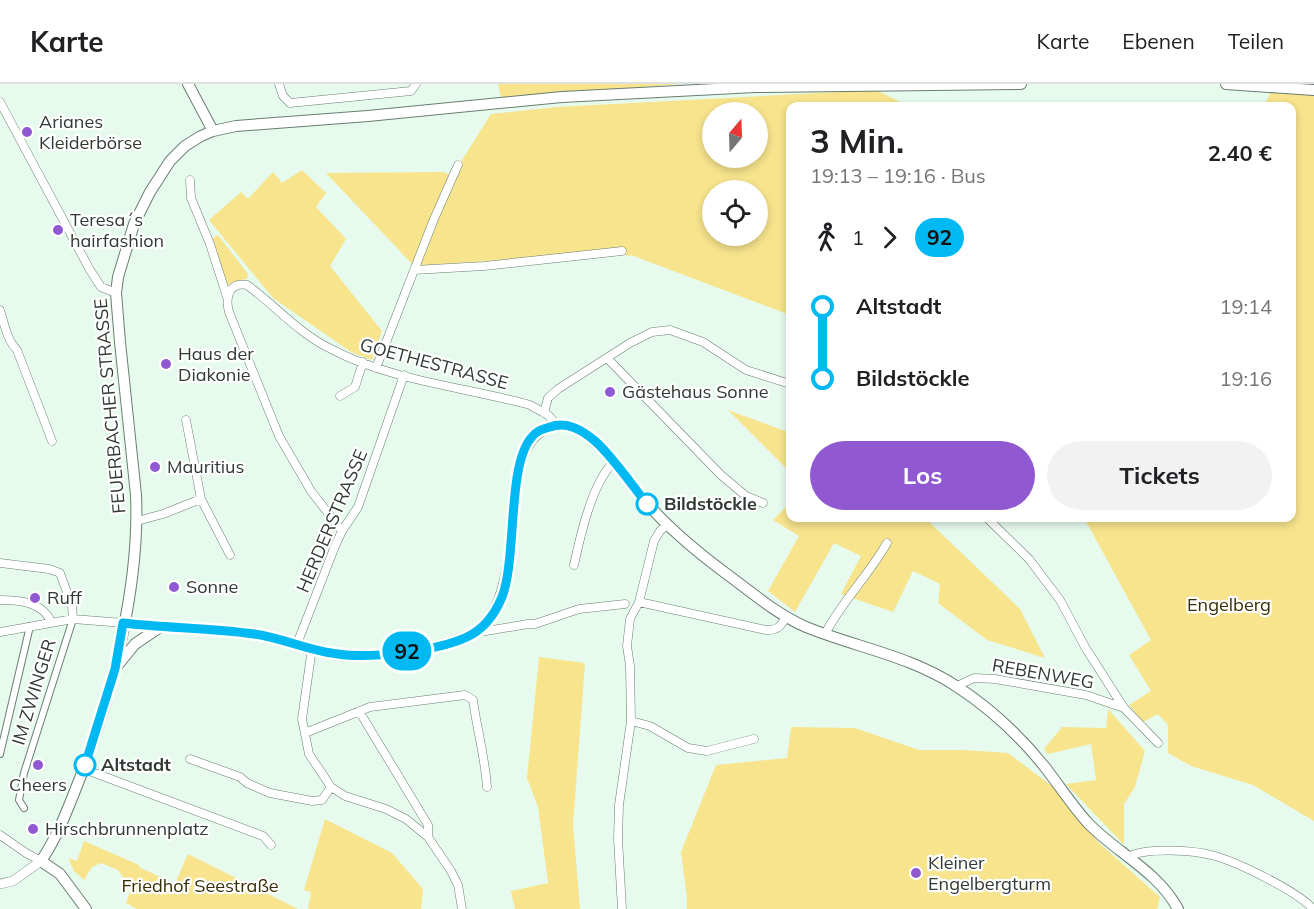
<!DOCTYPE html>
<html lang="de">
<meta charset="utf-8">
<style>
:root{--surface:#fff;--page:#f2f2f2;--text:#202124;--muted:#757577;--line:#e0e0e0;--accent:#9059d1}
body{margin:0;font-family:Mulish,sans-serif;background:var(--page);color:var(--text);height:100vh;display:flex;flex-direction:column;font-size:22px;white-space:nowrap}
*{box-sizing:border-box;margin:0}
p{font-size:20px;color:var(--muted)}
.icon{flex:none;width:33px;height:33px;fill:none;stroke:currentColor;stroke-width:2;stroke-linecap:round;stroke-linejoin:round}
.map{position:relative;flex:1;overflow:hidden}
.sheet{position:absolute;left:786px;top:18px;width:510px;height:420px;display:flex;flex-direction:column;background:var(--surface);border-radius:12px;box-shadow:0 3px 9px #0003}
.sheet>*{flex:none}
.badge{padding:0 12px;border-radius:20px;font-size:21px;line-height:39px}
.needle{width:39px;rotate:19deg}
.buttons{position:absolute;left:702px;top:18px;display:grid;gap:12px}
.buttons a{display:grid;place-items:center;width:66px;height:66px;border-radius:50%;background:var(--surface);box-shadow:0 3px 9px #0003;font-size:30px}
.map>.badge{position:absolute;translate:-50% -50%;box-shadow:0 0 0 3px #fff}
.legs{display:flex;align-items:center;gap:9px;height:66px;padding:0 24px;font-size:20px}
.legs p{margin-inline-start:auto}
.overview{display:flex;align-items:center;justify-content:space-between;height:102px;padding:0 24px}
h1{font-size:33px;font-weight:700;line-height:45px}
.primary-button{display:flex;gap:12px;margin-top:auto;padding:12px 24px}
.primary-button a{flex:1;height:69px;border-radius:36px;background:var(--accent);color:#fff;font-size:24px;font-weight:700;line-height:69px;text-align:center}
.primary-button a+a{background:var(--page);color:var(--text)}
ul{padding:0 24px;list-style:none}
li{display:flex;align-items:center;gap:21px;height:72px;font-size:22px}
li i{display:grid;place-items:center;width:9px;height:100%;margin:0 8px;background:currentColor}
li i::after{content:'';width:15px;height:15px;margin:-8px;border:4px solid;border-radius:50%;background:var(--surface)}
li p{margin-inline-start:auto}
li:first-child i{background:linear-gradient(#0000 50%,currentColor 0)}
li:last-child i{background:linear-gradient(currentColor 50%,#0000 0)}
header{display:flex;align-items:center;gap:36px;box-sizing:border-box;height:84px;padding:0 30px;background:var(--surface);border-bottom:2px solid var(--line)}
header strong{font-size:28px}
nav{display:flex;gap:33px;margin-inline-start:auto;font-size:21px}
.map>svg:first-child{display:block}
</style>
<header>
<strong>Karte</strong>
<nav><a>Karte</a><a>Ebenen</a><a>Teilen</a></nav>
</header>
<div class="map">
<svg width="1314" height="825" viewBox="0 0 1314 825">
<rect width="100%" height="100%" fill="#e6fbed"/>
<path fill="#f7e48d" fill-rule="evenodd" d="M 498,0 L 681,0 L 501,14 Z
M 1273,3 L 1314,8 L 1314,737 L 1253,701 L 1191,682 L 1168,669 L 1168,641 L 1158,630 L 1143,638 L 1129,621 L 1151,607 L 1129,571 L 1151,556 L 1084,434 L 1292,434 L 1292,22 L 1264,22 Z
M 876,6 L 908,22 L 790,22 L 790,231 L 631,171 L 628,172 L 618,168 L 414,182 L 326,89 L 444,88 L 452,92 L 491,30 L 557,23 ZM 712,28 L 758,28 L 758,74 L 712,74 ZM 712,106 L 758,106 L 758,152 L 712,152 Z
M 302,86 L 326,109 L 316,123 L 346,155 L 330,182 L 382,247 L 372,276 L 351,268 L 273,214 L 209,136 L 241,108 L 248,115 L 273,88 L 282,99 Z
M 218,151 L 248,190 L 247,195 C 238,195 232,202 224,201 L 211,155 Z
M 728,326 L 790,349 L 790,388 Z
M 790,419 L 790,434 L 925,434 L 1020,525 L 1045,574 L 987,556 L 938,519 L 940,500 L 913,487 L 893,528 L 841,510 L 861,472 L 834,459 L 795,528 L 768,507 L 799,452 L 773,436 Z
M 539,573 L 585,579 L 573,741 L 580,825 L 515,825 L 511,807 L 548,799 L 538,723 L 527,694 Z
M 1108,625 L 1145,667 L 1135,703 L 1124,720 L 1124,761 L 1066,700 L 1096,696 L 1091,660 L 1048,670 L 1044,665 L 1062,643 L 1106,644 Z
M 791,643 L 855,644 L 919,666 L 965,666 L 1008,669 L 1057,706 L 1098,758 L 1160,813 L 1157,825 L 687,825 L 687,814 L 681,768 L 716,681 L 787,674 Z
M 325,735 L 392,769 L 423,805 L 421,825 L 308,825 L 311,808 L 304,806 Z
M 84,757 L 139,781 L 139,783 L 175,800 L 188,770 L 298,825 L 137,825 L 126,819 L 133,799 L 124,795 L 118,786 L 101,779 L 92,783 L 84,796 L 74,787 L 68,774 L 77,777 Z"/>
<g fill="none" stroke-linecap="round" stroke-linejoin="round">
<defs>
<path id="pedestrian" d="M 0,670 L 30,542
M 24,724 L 19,716 L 24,689 L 73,535"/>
<path id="minor" d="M 279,0 L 283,12 L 290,19 L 411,7 L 416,0
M 0,18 L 90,186 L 101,203 L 116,209
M 190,96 L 191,114 L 210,160 L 227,213
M 414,186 L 484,182 L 622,167
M 0,226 C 4,239 7,256 17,266 L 52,357
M 607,274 L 721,391 L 746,412 L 763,419
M 376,284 L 434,135 L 458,81
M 340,312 L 355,303 L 363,278
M 544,329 L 548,314 L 558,305 L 630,259 L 652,248 L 670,246 L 703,258 L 746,286 L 790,300
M 186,336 L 201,415 L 230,471
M 987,434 L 1029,475 L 1060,516 L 1085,563 L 1124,624 L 1158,659
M 137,437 L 163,430 L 201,415
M 342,447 L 311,407 L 279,352 L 229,228 C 225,213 229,198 247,201 C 276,222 298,249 331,265 C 392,297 465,303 530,321 L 548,331 L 557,341
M 0,479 L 49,485 L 60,489 L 72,522 L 73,535
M 574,481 C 580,453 592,399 613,379
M 0,516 C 19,516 43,518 51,538
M 639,518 L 766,546 C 777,547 781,542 786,533
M 479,546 L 486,547 L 528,540 L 535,540 L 579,525 L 625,520
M 0,548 L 73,535 L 124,539
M 825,550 C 842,517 869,491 887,459
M 297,560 L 335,462 L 342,447 L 358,423 L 404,291
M 312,564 L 302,635 L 309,670 L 331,703 L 345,712 L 386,725 L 406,735 L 428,753 L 451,787 L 458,801 L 462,825
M 957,602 L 974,594 L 995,595 L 1086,611 L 1124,624
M 359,627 L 428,741 L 428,753
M 631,637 L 650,642 L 688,664 L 707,667 L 754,655
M 305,649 L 370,623 L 465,611 L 473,616 C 477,646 485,673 487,703
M 190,675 L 240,693 L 247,699 L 270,709 L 312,717 L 322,716 L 331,703
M 84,685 L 263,752 L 271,761
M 0,751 L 26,769 L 41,777
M 1128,773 C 1146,763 1195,766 1215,772 C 1239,779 1297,807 1313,825
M 622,825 L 618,755 L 619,721 L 631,637 L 630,582 L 627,562 L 630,535 L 639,518 L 654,457 L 660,447 L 667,441"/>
<path id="tertiary" d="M 0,800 L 13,797 L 41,777"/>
<path id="secondary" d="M 188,0 L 213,47
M 1226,0 L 1314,6
M 124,539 C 168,544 213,544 257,551 C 285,555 311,567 339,571 C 373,575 431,567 463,554 C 546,523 480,348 559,341 C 572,340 587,350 596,359 C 615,375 629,399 646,418 C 669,445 696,467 724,488 C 750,507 776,530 806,543 C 855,563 911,572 956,602 C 990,624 1019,651 1044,682 C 1059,701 1071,720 1087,738 C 1115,768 1158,787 1178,825
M 117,582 L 135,560 L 160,543
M 86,825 L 60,790 L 41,777 C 58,752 69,722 80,694 C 112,610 140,501 136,411 L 120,258 L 116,209 L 118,193 L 134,140 L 150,108 L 170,77 L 185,62 L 201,52 L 213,47 L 236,42 L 368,32 L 562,13 L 755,3 L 1021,0"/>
</defs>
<use href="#pedestrian" stroke="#6a7d70" stroke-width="8"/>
<use href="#minor" stroke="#6a7d70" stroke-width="9"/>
<use href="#tertiary" stroke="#6a7d70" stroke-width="10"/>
<use href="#secondary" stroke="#6a7d70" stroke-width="12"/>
<use href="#pedestrian" stroke="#fff" stroke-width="6"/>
<use href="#minor" stroke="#fff" stroke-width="8"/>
<use href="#tertiary" stroke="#fff" stroke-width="9"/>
<use href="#secondary" stroke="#fff" stroke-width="10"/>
</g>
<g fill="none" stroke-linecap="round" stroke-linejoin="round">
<defs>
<path id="line-1" d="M 85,681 L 115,585 L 123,539 C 167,544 211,544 254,550 C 283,554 309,567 338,570 C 370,575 437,567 467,553 C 484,545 495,530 502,513 C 517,474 507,383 531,354 C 536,347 542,345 550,343 C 567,337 582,346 595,357 C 612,372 632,401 647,420"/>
</defs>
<use href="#line-1" stroke="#fff" stroke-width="14"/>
<use href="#line-1" stroke="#00b9f2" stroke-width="9"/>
</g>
<g fill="#9059d1" stroke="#fff" stroke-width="2">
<circle cx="27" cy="48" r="6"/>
<circle cx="58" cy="146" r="6"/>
<circle cx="166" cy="280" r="6"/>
<circle cx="610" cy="308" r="6"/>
<circle cx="155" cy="383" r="6"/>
<circle cx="174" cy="503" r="6"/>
<circle cx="35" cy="514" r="6"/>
<circle cx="38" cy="681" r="6"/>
<circle cx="33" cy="745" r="6"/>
<circle cx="916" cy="789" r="6"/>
</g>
<g fill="#fff" stroke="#00b9f2" stroke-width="3">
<circle cx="647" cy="420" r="10"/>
<circle cx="85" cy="681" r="10"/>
</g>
<g text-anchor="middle" stroke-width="4.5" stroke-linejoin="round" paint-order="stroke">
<g font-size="18" fill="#313933" stroke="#fff" text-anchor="start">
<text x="39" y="44">Arianes<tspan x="39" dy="21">Kleiderbörse</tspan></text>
<text x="70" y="142">Teresa´s<tspan x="70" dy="21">hairfashion</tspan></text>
<text x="178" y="276">Haus der<tspan x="178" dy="21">Diakonie</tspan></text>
<text x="622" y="314">Gästehaus Sonne</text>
<text x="167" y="389">Mauritius</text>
<text x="186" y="509">Sonne</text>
<text x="47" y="520">Ruff</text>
<text x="38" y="707" text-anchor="middle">Cheers</text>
<text x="45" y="751">Hirschbrunnenplatz</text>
<text x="928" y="785">Kleiner<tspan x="928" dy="21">Engelbergturm</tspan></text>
</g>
<g font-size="18" fill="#313933" stroke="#fff">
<text transform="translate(434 280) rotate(15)" y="6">GOETHESTRASSE</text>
<text transform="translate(110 322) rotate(-95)" y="6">FEUERBACHER STRASSE</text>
<text transform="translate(332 437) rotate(-67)" y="6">HERDERSTRASSE</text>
<text transform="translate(1043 590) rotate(10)" y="6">REBENWEG</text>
<text transform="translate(34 608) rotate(-73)" y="6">IM ZWINGER</text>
</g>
<g font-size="18" font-weight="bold" fill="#313933" stroke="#fff" text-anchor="start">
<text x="664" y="426">Bildstöckle</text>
<text x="101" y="687">Altstadt</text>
</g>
<g font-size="18" fill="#372f03" stroke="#fff">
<text x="1229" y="527">Engelberg</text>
<text x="200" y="808">Friedhof Seestraße</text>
</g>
</g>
</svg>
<div class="buttons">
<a><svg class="needle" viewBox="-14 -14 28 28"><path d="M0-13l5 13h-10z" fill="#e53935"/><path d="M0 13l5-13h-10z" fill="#757577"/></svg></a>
<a><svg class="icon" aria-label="locate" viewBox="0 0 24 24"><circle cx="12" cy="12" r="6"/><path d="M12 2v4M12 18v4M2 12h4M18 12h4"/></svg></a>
</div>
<b class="badge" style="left:407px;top:567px;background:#00b9f2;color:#111">92</b>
<section class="sheet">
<div class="overview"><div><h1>3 Min.</h1><p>19:13 – 19:16 · Bus</p></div><b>2.40 €</b></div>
<div class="legs"><svg class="icon" aria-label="walk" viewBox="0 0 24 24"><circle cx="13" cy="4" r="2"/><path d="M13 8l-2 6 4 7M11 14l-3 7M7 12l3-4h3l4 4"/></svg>1<svg class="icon" aria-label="forward" viewBox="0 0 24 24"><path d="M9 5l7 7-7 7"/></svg><b class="badge" style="background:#00b9f2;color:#111">92</b></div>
<ul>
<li><i style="color:#00b9f2"></i><b>Altstadt</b><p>19:14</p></li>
<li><i style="color:#00b9f2"></i><b>Bildstöckle</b><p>19:16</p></li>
</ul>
<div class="primary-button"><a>Los</a><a>Tickets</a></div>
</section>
</div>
